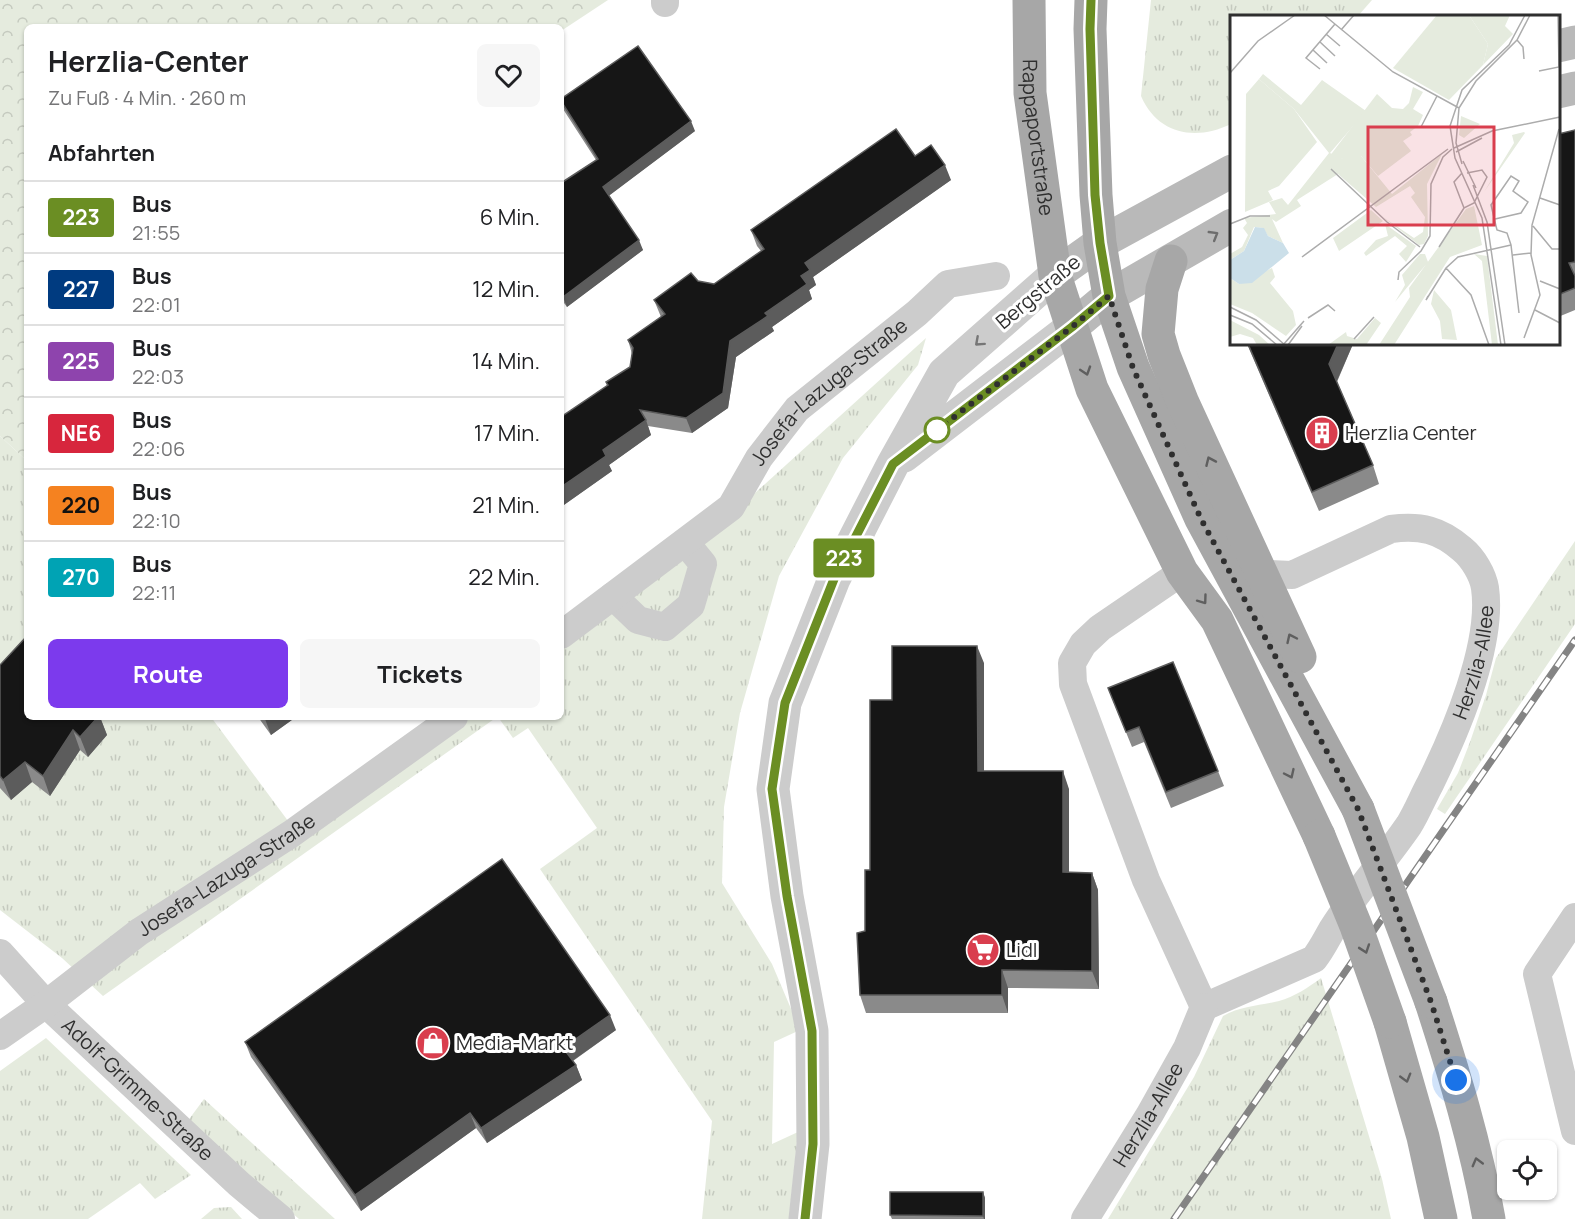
<!DOCTYPE html>
<html lang="de">
<meta charset="utf-8">
<style>
:root{--surface:#fff;--page:#f6f6f6;--text:#202124;--muted:#757577;--line:#e0e0e0;--accent:#7c3aed}
body{margin:0;font-family:Manrope,sans-serif;background:var(--page);color:var(--text);height:100vh;display:flex;flex-direction:column;font-size:22px;white-space:nowrap}
*{box-sizing:border-box;margin:0}
p{font-size:20px;color:var(--muted)}
.icon{flex:none;width:33px;height:33px;fill:none;stroke:currentColor;stroke-width:2;stroke-linecap:round;stroke-linejoin:round}
.map{position:relative;flex:1;overflow:hidden}
.sheet{position:absolute;left:24px;top:24px;width:540px;height:696px;display:flex;flex-direction:column;background:var(--surface);border-radius:9px;box-shadow:0 2px 4px #0004}
.sheet>*{flex:none}
.badge{padding:0 12px;border-radius:4px;font-size:21px;line-height:39px}
.buttons{position:absolute;left:1497px;top:1140px;display:grid;gap:12px}
.buttons a{display:grid;place-items:center;width:60px;height:60px;border-radius:9px;background:var(--surface);box-shadow:0 2px 4px #0004;font-size:30px}
.you{position:absolute;width:30px;height:30px;margin:-15px;border:4px solid #fff;border-radius:50%;background:#1a73e8;box-shadow:0 0 0 9px #1a73e833}
.map>.badge{position:absolute;translate:-50% -50%;box-shadow:0 0 0 3px #fff}
h2{padding:0 24px;font-size:22px;line-height:54px}
.round{display:grid;place-items:center;flex:none;width:63px;height:63px;border-radius:9px;background:var(--page)}
.head{display:flex;align-items:center;justify-content:space-between;height:102px;padding:0 24px}
h1{font-size:28px;font-weight:700;line-height:45px}
.action{display:flex;gap:12px;margin-top:auto;padding:12px 24px}
.action a{flex:1;height:69px;border-radius:9px;background:var(--accent);color:#fff;font-size:24px;font-weight:700;line-height:69px;text-align:center}
.action a+a{background:var(--page);color:var(--text)}
ul{padding:0;list-style:none}
li{display:flex;align-items:center;gap:18px;height:72px;padding:0 24px;border-top:2px solid var(--line)}
li div{flex:1}
li b{display:block;font-size:22px}
li em{font-style:normal}
li .badge{min-width:66px;font-weight:700;text-align:center}
.map>svg:first-child{display:block}
</style>
<div class="map">
<svg width="1575" height="1219" viewBox="0 0 1575 1219">
<defs>
<pattern id="grass-tufts" width="24" height="20" patternUnits="userSpaceOnUse" patternTransform="scale(1.5)"><rect width="24" height="20" fill="#e5ebde"/><path d="M3 7l-1-3M5 7V3M7 7l1-3M15 17l-1-3M17 17v-4M19 17l1-3" fill="none" stroke="#c5cabf"/></pattern>
<pattern id="forest-crowns" width="20" height="18" patternUnits="userSpaceOnUse" patternTransform="scale(1.5)"><rect width="20" height="18" fill="#e5ebde"/><path d="M2 6a3 3 0 1 1 6 0M12 15a3 3 0 1 1 6 0" fill="none" stroke="#c5cabf"/></pattern>
</defs>
<rect width="100%" height="100%" fill="#fff"/>
<path fill="url(#grass-tufts)" d="M 1151,0 L 1372,0 L 1358,16 L 1232,16 L 1231,124 C 1196,141 1158,135 1141,96 Z
M 926,338 L 918,365 L 843,458 L 779,576 L 740,713 L 724,807 L 722,883 L 772,964 L 800,1030 L 774,1042 L 772,1144 L 798,1132 L 789,1219 L 702,1219 L 712,1121 L 540,869 L 597,828 L 528,728 L 513,738 L 498,717 L 561,717 L 561,636 L 734,512 Z
M 0,436 L 27,461 L 27,717 L 211,717 L 294,829 L 457,717 L 497,717 L 103,996 L 62,958 L 0,910 Z
M 1575,541 L 1575,624 L 1445,814 L 1437,809 L 1458,773 L 1470,742 L 1486,695 L 1496,658 Z
M 1321,978 L 1382,1179 L 1391,1219 L 1108,1219 L 1194,1077 L 1223,1016 C 1241,1006 1259,1006 1279,1001 C 1294,997 1309,987 1321,978 Z
M 46,1038 L 191,1175 L 155,1199 L 140,1183 L 88,1219 L 0,1219 L 0,1071 Z
M 204,1099 L 335,1219 L 299,1219 L 187,1122 Z
M 231,1207 L 242,1219 L 201,1219 L 214,1208 Z"/>
<path fill="url(#forest-crowns)" d="M 0,0 L 608,0 L 561,31 L 561,27 L 27,27 L 27,461 L 0,436 Z"/>
<g fill="none" stroke-linecap="round" stroke-linejoin="round">
<g stroke="#ccc" stroke-width="28">
<path d="M 665,3 L 665,0"/>
<path id="s1" d="M 1182,572 L 1100,628 L 1083,644 L 1072,663 L 1073,684 L 1146,880 L 1204,1007 L 1314,959 C 1322,949 1327,938 1333,928 C 1356,892 1385,860 1409,825 C 1417,812 1423,797 1430,784 C 1455,733 1493,645 1485,588 C 1483,575 1473,558 1462,549 C 1440,530 1421,525 1391,529 L 1292,575 L 1243,573"/>
<path d="M 613,596 L 638,620 L 665,627 L 691,605 L 703,564 L 685,542"/>
<path id="s2" d="M 561,635 L 731,507 L 759,458 L 797,409 L 917,313 L 948,284 L 996,276"/>
<path d="M 1575,917 L 1537,974 L 1575,1131"/>
<path id="s3" d="M 0,953 L 46,1004 L 239,1184 L 281,1219"/>
<path id="s4" d="M 0,1036 L 46,1004 L 139,932 L 291,834 L 454,717"/>
<path id="s5" d="M 1085,1219 L 1150,1114 L 1187,1048 L 1204,1007"/>
</g>
<path stroke="#ccc" stroke-width="33" d="M 904,456 L 1072,327
M 805,1219 L 813,1144 L 812,1031 L 787,896 L 773,789 L 785,703 L 834,579 L 893,464 L 944,373 L 1055,275"/>
<path stroke="#b9b9b9" stroke-width="33" d="M 1558,46 L 1575,42
M 1558,92 L 1575,88
M 1055,275 L 1100,243 L 1232,171
M 1072,327 L 1109,296 L 1232,225"/>
<g stroke="#a7a7a7" stroke-width="33">
<path id="s6" d="M 1029,0 L 1030,93 L 1055,275 L 1092,389 L 1182,572 L 1217,620 L 1319,836"/>
<path d="M 1091,0 L 1090,29 L 1096,195 L 1100,243 L 1109,296 L 1133,367 L 1201,519 L 1358,809"/>
<path d="M 1171,261 L 1162,289 L 1158,334 L 1164,355 L 1183,403 L 1300,657"/>
<path d="M 1431,1002 C 1454,1073 1476,1145 1489,1219"/>
<path d="M 1390,1022 L 1423,1137 L 1441,1219"/>
</g>
<defs>
<path id="rail" d="M 1174,1219 L 1575,640"/>
</defs>
<use href="#rail" stroke="#848484" stroke-width="7"/>
<use href="#rail" stroke="#fff" stroke-width="4.5" stroke-dasharray="14" stroke-linecap="butt"/>
<path stroke="#a7a7a7" stroke-width="33" d="M 1358,809 L 1431,1002
M 1319,836 L 1356,926 L 1390,1022"/>
</g>
<path fill="#8a8a8a" d="M 561,99 L 695,131 L 608,196 L 643,250 L 567,307 L 561,299 L 561,183 L 596,160 L 563,109 L 561,103 Z
M 1575,130 L 1575,310 L 1558,317 L 1558,134 Z
M 915,156 L 951,180 L 813,277 L 816,285 L 809,290 L 812,299 L 772,327 L 774,331 L 736,357 L 728,408 L 692,433 L 648,426 L 651,435 L 609,465 L 612,471 L 561,507 L 561,417 L 607,386 L 606,382 L 630,367 L 632,354 L 628,340 L 661,317 L 654,300 L 698,281 L 714,284 L 761,251 L 757,246 L 751,230 Z
M 1247,344 L 1353,344 L 1337,382 L 1373,465 L 1379,484 L 1319,511 Z
M 984,663 L 984,771 L 1069,789 L 1069,872 L 1092,873 L 1098,890 L 1099,989 L 1008,988 L 1008,1013 L 866,1013 L 860,995 L 870,870 Z
M 0,665 L 27,717 L 100,717 L 107,735 L 88,757 L 80,750 L 50,796 L 32,782 L 11,800 L 0,788 Z
M 1108,688 L 1218,771 L 1224,786 L 1171,808 L 1144,742 L 1132,747 Z
M 258,717 L 296,717 L 271,735 Z
M 616,1030 L 573,1061 L 576,1065 L 582,1080 L 487,1143 L 476,1128 L 361,1211 L 251,1057 L 245,1042 Z
M 983,1192 L 985,1198 L 985,1219 L 892,1219 L 890,1215 Z"/>
<path fill="#5c5c5c" d="M 691,121 L 695,131 L 606,198 L 603,187 Z
M 945,165 L 951,180 L 813,277 L 816,285 L 809,290 L 812,299 L 772,327 L 774,331 L 736,357 L 728,408 L 692,433 L 686,418 L 730,341 L 765,313 L 801,276 L 805,263 Z
M 639,240 L 643,250 L 567,307 L 563,297 Z
M 1338,344 L 1353,344 L 1336,383 L 1329,364 Z
M 646,420 L 651,435 L 609,465 L 612,471 L 561,507 L 561,487 L 603,450 Z
M 977,646 L 984,663 L 984,788 L 978,771 Z
M 98,717 L 100,717 L 107,735 L 88,757 L 80,737 Z
M 269,717 L 296,717 L 271,735 L 265,719 Z
M 73,730 L 80,750 L 50,796 L 43,776 Z
M 25,762 L 32,782 L 11,800 L 3,780 Z
M 1063,771 L 1069,789 L 1069,890 L 1063,872 Z
M 1092,873 L 1098,890 L 1099,989 L 1092,971 Z
M 1002,970 L 1008,988 L 1008,1013 L 1002,995 Z
M 610,1015 L 616,1030 L 568,1064 L 563,1048 Z
M 576,1065 L 582,1080 L 487,1143 L 481,1128 Z
M 470,1113 L 476,1128 L 361,1211 L 355,1195 Z
M 983,1192 L 985,1198 L 985,1219 L 984,1219 L 983,1216 Z"/>
<path fill="#161616" stroke="#5c5c5c" stroke-width="1.5" d="M 638,46 L 691,121 L 603,187 L 639,240 L 563,297 L 561,294 L 561,183 L 598,159 L 561,101 L 561,99 Z
M 896,129 L 915,156 L 931,145 L 945,165 L 805,263 L 810,270 L 801,276 L 807,284 L 765,313 L 768,316 L 730,341 L 723,393 L 686,418 L 640,410 L 646,420 L 603,450 L 606,456 L 561,487 L 561,417 L 608,385 L 606,382 L 630,367 L 633,348 L 628,340 L 665,314 L 654,300 L 691,273 L 698,281 L 714,284 L 764,249 L 751,230 Z
M 1575,130 L 1575,262 L 1569,263 L 1575,276 L 1575,288 L 1558,295 L 1558,134 Z
M 1248,344 L 1338,344 L 1329,364 L 1373,465 L 1312,492 Z
M 27,636 L 27,717 L 98,717 L 80,737 L 73,730 L 43,776 L 25,762 L 3,780 L 0,776 L 0,665 Z
M 892,646 L 977,646 L 978,771 L 1063,771 L 1063,872 L 1092,873 L 1092,971 L 1002,970 L 1002,995 L 860,995 L 857,933 L 865,931 L 865,870 L 870,870 L 870,700 L 892,700 Z
M 1173,662 L 1218,771 L 1166,792 L 1139,727 L 1126,732 L 1108,688 Z
M 502,859 L 610,1015 L 563,1048 L 576,1065 L 481,1128 L 470,1113 L 355,1195 L 245,1042 Z
M 890,1192 L 983,1192 L 983,1216 L 890,1215 Z"/>
<defs><path id="oneway-chevron" d="M-2-3.5L2.5 0L-2 3.5" fill="none" stroke-width="1.6" stroke-linecap="round" stroke-linejoin="round" transform="scale(1.5)"/></defs>
<use stroke="#6d6d6d" href="#oneway-chevron" transform="translate(1214 235) rotate(-31)"/>
<use stroke="#767676" href="#oneway-chevron" transform="translate(979 342) rotate(138)"/>
<g stroke="#5f5f5f">
<use href="#oneway-chevron" transform="translate(1086 371) rotate(72)"/>
<use href="#oneway-chevron" transform="translate(1210 461) rotate(-114)"/>
<use href="#oneway-chevron" transform="translate(1203 600) rotate(54)"/>
<use href="#oneway-chevron" transform="translate(1291 638) rotate(-115)"/>
<use href="#oneway-chevron" transform="translate(1290 774) rotate(65)"/>
<use href="#oneway-chevron" transform="translate(1365 949) rotate(71)"/>
<use href="#oneway-chevron" transform="translate(1406 1078) rotate(74)"/>
<use href="#oneway-chevron" transform="translate(1477 1162) rotate(-105)"/>
</g>
<g fill="none" stroke-linecap="round" stroke-linejoin="round">
<defs>
<path id="line" d="M 805,1219 L 813,1144 L 812,1031 L 787,896 L 772,789 L 785,703 L 834,579 L 893,464 L 1072,327 L 1109,296 L 1100,243 L 1095,195 L 1090,29 L 1091,0"/>
</defs>
<use href="#line" stroke="#fff" stroke-width="14"/>
<use href="#line" stroke="#6b8e23" stroke-width="9"/>
<path stroke="#2f2f2f" stroke-width="6" stroke-dasharray="0 10.8" d="M 937,430 L 1072,327 L 1109,296 L 1133,368 L 1201,519 L 1358,809 L 1431,1002 L 1456,1080"/>
</g>
<defs>
<symbol id="building-disc" viewBox="-11 -11 22 22"><circle r="9.5" fill="#d93e4e" stroke="#fff"/><path d="M-4-6H4V6H1V3H-1V6H-4ZM-2.5-4.3h1.7v1.8h-1.7ZM.8-4.3h1.7v1.8H.8ZM-2.5-1h1.7V.8h-1.7ZM.8-1h1.7V.8H.8Z" fill="#fff"/></symbol>
<symbol id="supermarket-disc" viewBox="-11 -11 22 22"><circle r="9.5" fill="#d93e4e" stroke="#fff"/><path d="M-6-5.5h2.5l.6 2H6L4.5 2H-2.5L-4.4-4H-6ZM-1.5 3.2a1.3 1.3 0 1 0 .1 0ZM3 3.2a1.3 1.3 0 1 0 .1 0Z" fill="#fff"/></symbol>
<symbol id="shop-disc" viewBox="-11 -11 22 22"><circle r="9.5" fill="#d93e4e" stroke="#fff"/><path d="M-5-2.5h2.3a2.7 3.5 0 0 1 5.4 0H5L5.5 6h-11ZM-1.5-2.5h3a1.5 2.3 0 0 0-3 0Z" fill="#fff"/></symbol>
</defs>
<g fill-rule="evenodd">
<use href="#building-disc" x="1303" y="414" width="38" height="38"/>
<use href="#supermarket-disc" x="964" y="931" width="38" height="38"/>
<use href="#shop-disc" x="414" y="1024" width="38" height="38"/>
</g>
<circle fill="#fff" stroke="#6b8e23" stroke-width="3" cx="937" cy="430" r="12"/>
<g text-anchor="middle" stroke-width="6" stroke-linejoin="round" paint-order="stroke">
<g font-size="20" fill="#2f2f2f" stroke="#fff">
<text dy="7" stroke="none"><textPath href="#s6" startOffset="138">Rappaportstraße</textPath></text>
<text transform="translate(1038 292) rotate(-40)" y="7">Bergstraße</text>
<text dy="7" stroke="none"><textPath href="#s2" startOffset="366">Josefa-Lazuga-Straße</textPath></text>
<text dy="7" stroke="none"><textPath href="#s1" startOffset="975">Herzlia-Allee</textPath></text>
<text dy="7" stroke="none"><textPath href="#s4" startOffset="278">Josefa-Lazuga-Straße</textPath></text>
<text dy="7" stroke="none"><textPath href="#s3" startOffset="194">Adolf-Grimme-Straße</textPath></text>
<text dy="7" stroke="none"><textPath href="#s5" startOffset="122">Herzlia-Allee</textPath></text>
</g>
<g font-size="20" fill="#2f2f2f" stroke="#fff" text-anchor="start">
<text x="1345" y="440">Herzlia Center</text>
<text x="1006" y="957">Lidl</text>
<text x="456" y="1050">Media-Markt</text>
</g>
</g>
<g transform="translate(1230 15)">
<rect width="330" height="330" fill="#fff"/>
<path d="M 239,0 L 280,0 L 275,11 L 283,19 L 253,50 L 258,29 ZM 33,59 L 71,90 L 92,65 L 136,96 L 100,138 L 113,144 L 131,141 L 162,179 L 212,139 L 197,169 L 198,221 L 194,229 L 189,230 L 153,202 L 184,223 L 193,217 L 195,202 L 181,182 L 185,178 L 180,171 L 146,192 L 108,159 L 67,185 L 71,191 L 46,207 L 42,204 L 53,228 L 38,221 L 33,213 L 24,212 L 14,236 L 0,245 L 0,239 L 12,232 L 18,220 L 13,213 L 17,208 L 14,203 L 46,199 L 39,187 L 52,183 L 58,190 L 99,138 L 64,94 L 29,64 ZM 231,101 L 250,109 L 234,123 L 229,120 ZM 294,117 L 295,118 L 254,177 L 284,128 L 282,120 ZM 244,191 L 252,230 L 220,242 L 164,330 L 149,330 L 180,282 L 179,273 L 236,194 ZM 141,195 L 153,206 L 109,236 L 103,223 ZM 155,209 L 186,231 L 176,247 L 169,239 L 177,231 L 165,221 L 136,241 L 134,238 L 146,225 L 158,221 ZM 190,239 L 195,239 L 198,247 L 165,287 L 175,270 L 172,260 ZM 244,239 L 257,241 L 268,330 L 262,330 L 252,246 ZM 42,253 L 45,262 L 40,268 L 63,296 L 66,310 L 56,321 L 22,298 L 0,289 L 0,263 L 9,269 ZM 204,275 L 221,295 L 227,325 L 212,324 L 210,306 L 201,289 ZM 145,303 L 151,308 L 136,330 L 98,330 L 116,317 L 117,321 L 127,324 ZM 0,305 L 29,320 L 40,330 L 27,330 L 23,323 L 10,319 L 0,322 Z" fill="#e5ebde"/>
<path d="M 183,72 L 193,77 L 183,94 L 193,100 L 188,111 L 180,117 L 182,120 L 173,126 L 181,136 L 148,161 L 131,141 L 122,151 L 113,144 L 99,142 L 147,79 L 162,93 L 173,94 L 179,88 Z" fill="#e5ebde"/>
<path d="M 29,64 L 64,94 L 87,127 L 49,171 L 38,176 L 43,185 L 15,197 L 16,79 Z" fill="#e5ebde"/>
<path d="M 207,0 L 239,0 L 258,29 L 253,50 L 219,85 L 163,53 Z" fill="#e5ebde"/>
<path d="M 25,212 L 34,213 L 38,221 L 53,228 L 59,238 L 22,268 L 9,269 L 0,263 L 0,245 L 14,236 Z" fill="#cbdfe9"/>
<path fill="none" stroke="#acacac" stroke-width="1.5" d="M 94,0 L 163,57 L 229,93M 111,15 L 124,0M 96,19 L 110,31M 287,25 L 293,32 L 294,44M 90,27 L 105,41M 83,35 L 97,48M 90,54 L 76,43 L 105,9M 309,56 L 329,52 L 328,0M 0,58 L 28,26 L 65,0M 191,112 L 207,81M 224,133 L 262,116 L 330,102M 226,137 L 252,123M 233,146 L 246,173M 232,149 L 226,128 L 229,93 L 246,66 L 287,25 L 300,0M 101,154 L 157,207 L 190,232M 232,158 L 224,167 L 234,193 L 244,188 L 257,162 L 252,155 L 237,158M 243,170 L 257,207 L 275,330M 310,183 L 330,190M 265,204 L 291,198 L 298,187 L 283,176 L 289,166 L 281,161 L 261,190 L 266,211 L 267,215 L 277,218 L 281,230 L 289,298M 0,209 L 20,201 L 40,201M 303,211 L 322,234 L 330,234M 209,232 L 234,193M 283,240 L 301,238M 72,242 L 218,134M 216,253 L 241,280 L 259,330M 168,265 L 169,257 L 191,236 L 200,221 L 201,169 L 213,142 L 222,134M 310,266 L 330,274M 198,281 L 196,285 L 216,253 L 228,242 L 281,230M 0,292 L 26,305 L 55,330M 305,295 L 330,308M 0,300 L 22,309 L 47,330M 78,303 L 98,290 L 105,296M 294,323 L 310,280 L 301,240 L 302,210 L 329,114M 124,324 L 144,302M 53,330 L 74,306M 58,330 L 72,311M 271,330 L 252,203 L 225,143 L 220,111 L 232,75 L 279,30 L 295,0"/>
<path fill="#d93e4e" fill-opacity="0.15" stroke="#d93e4e" stroke-width="3" d="M 138,112 L 264,112 L 264,210 L 138,210 Z"/>
<rect width="330" height="330" fill="none" stroke="#2f2f2f" stroke-width="3"/>
</g>
</svg>
<div class="buttons">
<a><svg class="icon" aria-label="locate" viewBox="0 0 24 24"><circle cx="12" cy="12" r="6"/><path d="M12 2v4M12 18v4M2 12h4M18 12h4"/></svg></a>
</div>
<div class="you" style="left:1456px;top:1080px"></div>
<b class="badge" style="left:844px;top:558px;background:#6b8e23;color:#fff">223</b>
<section class="sheet">
<div class="head"><div><h1>Herzlia-Center</h1><p>Zu Fuß · 4 Min. · 260 m</p></div><a class="round"><svg class="icon" aria-label="heart" viewBox="0 0 24 24"><path d="M12 20l-8-8c-3-5 5-10 8-4 3-6 11-1 8 4z"/></svg></a></div>
<h2>Abfahrten</h2>
<ul>
<li><span class="badge" style="background:#6b8e23;color:#fff">223</span><div><b>Bus</b><p>21:55</p></div><em>6 Min.</em></li>
<li><span class="badge" style="background:#003b80;color:#fff">227</span><div><b>Bus</b><p>22:01</p></div><em>12 Min.</em></li>
<li><span class="badge" style="background:#8e44ad;color:#fff">225</span><div><b>Bus</b><p>22:03</p></div><em>14 Min.</em></li>
<li><span class="badge" style="background:#d7263d;color:#fff">NE6</span><div><b>Bus</b><p>22:06</p></div><em>17 Min.</em></li>
<li><span class="badge" style="background:#f58220;color:#111">220</span><div><b>Bus</b><p>22:10</p></div><em>21 Min.</em></li>
<li><span class="badge" style="background:#00a3b4;color:#fff">270</span><div><b>Bus</b><p>22:11</p></div><em>22 Min.</em></li>
</ul>
<div class="action"><a>Route</a><a>Tickets</a></div>
</section>
</div>
